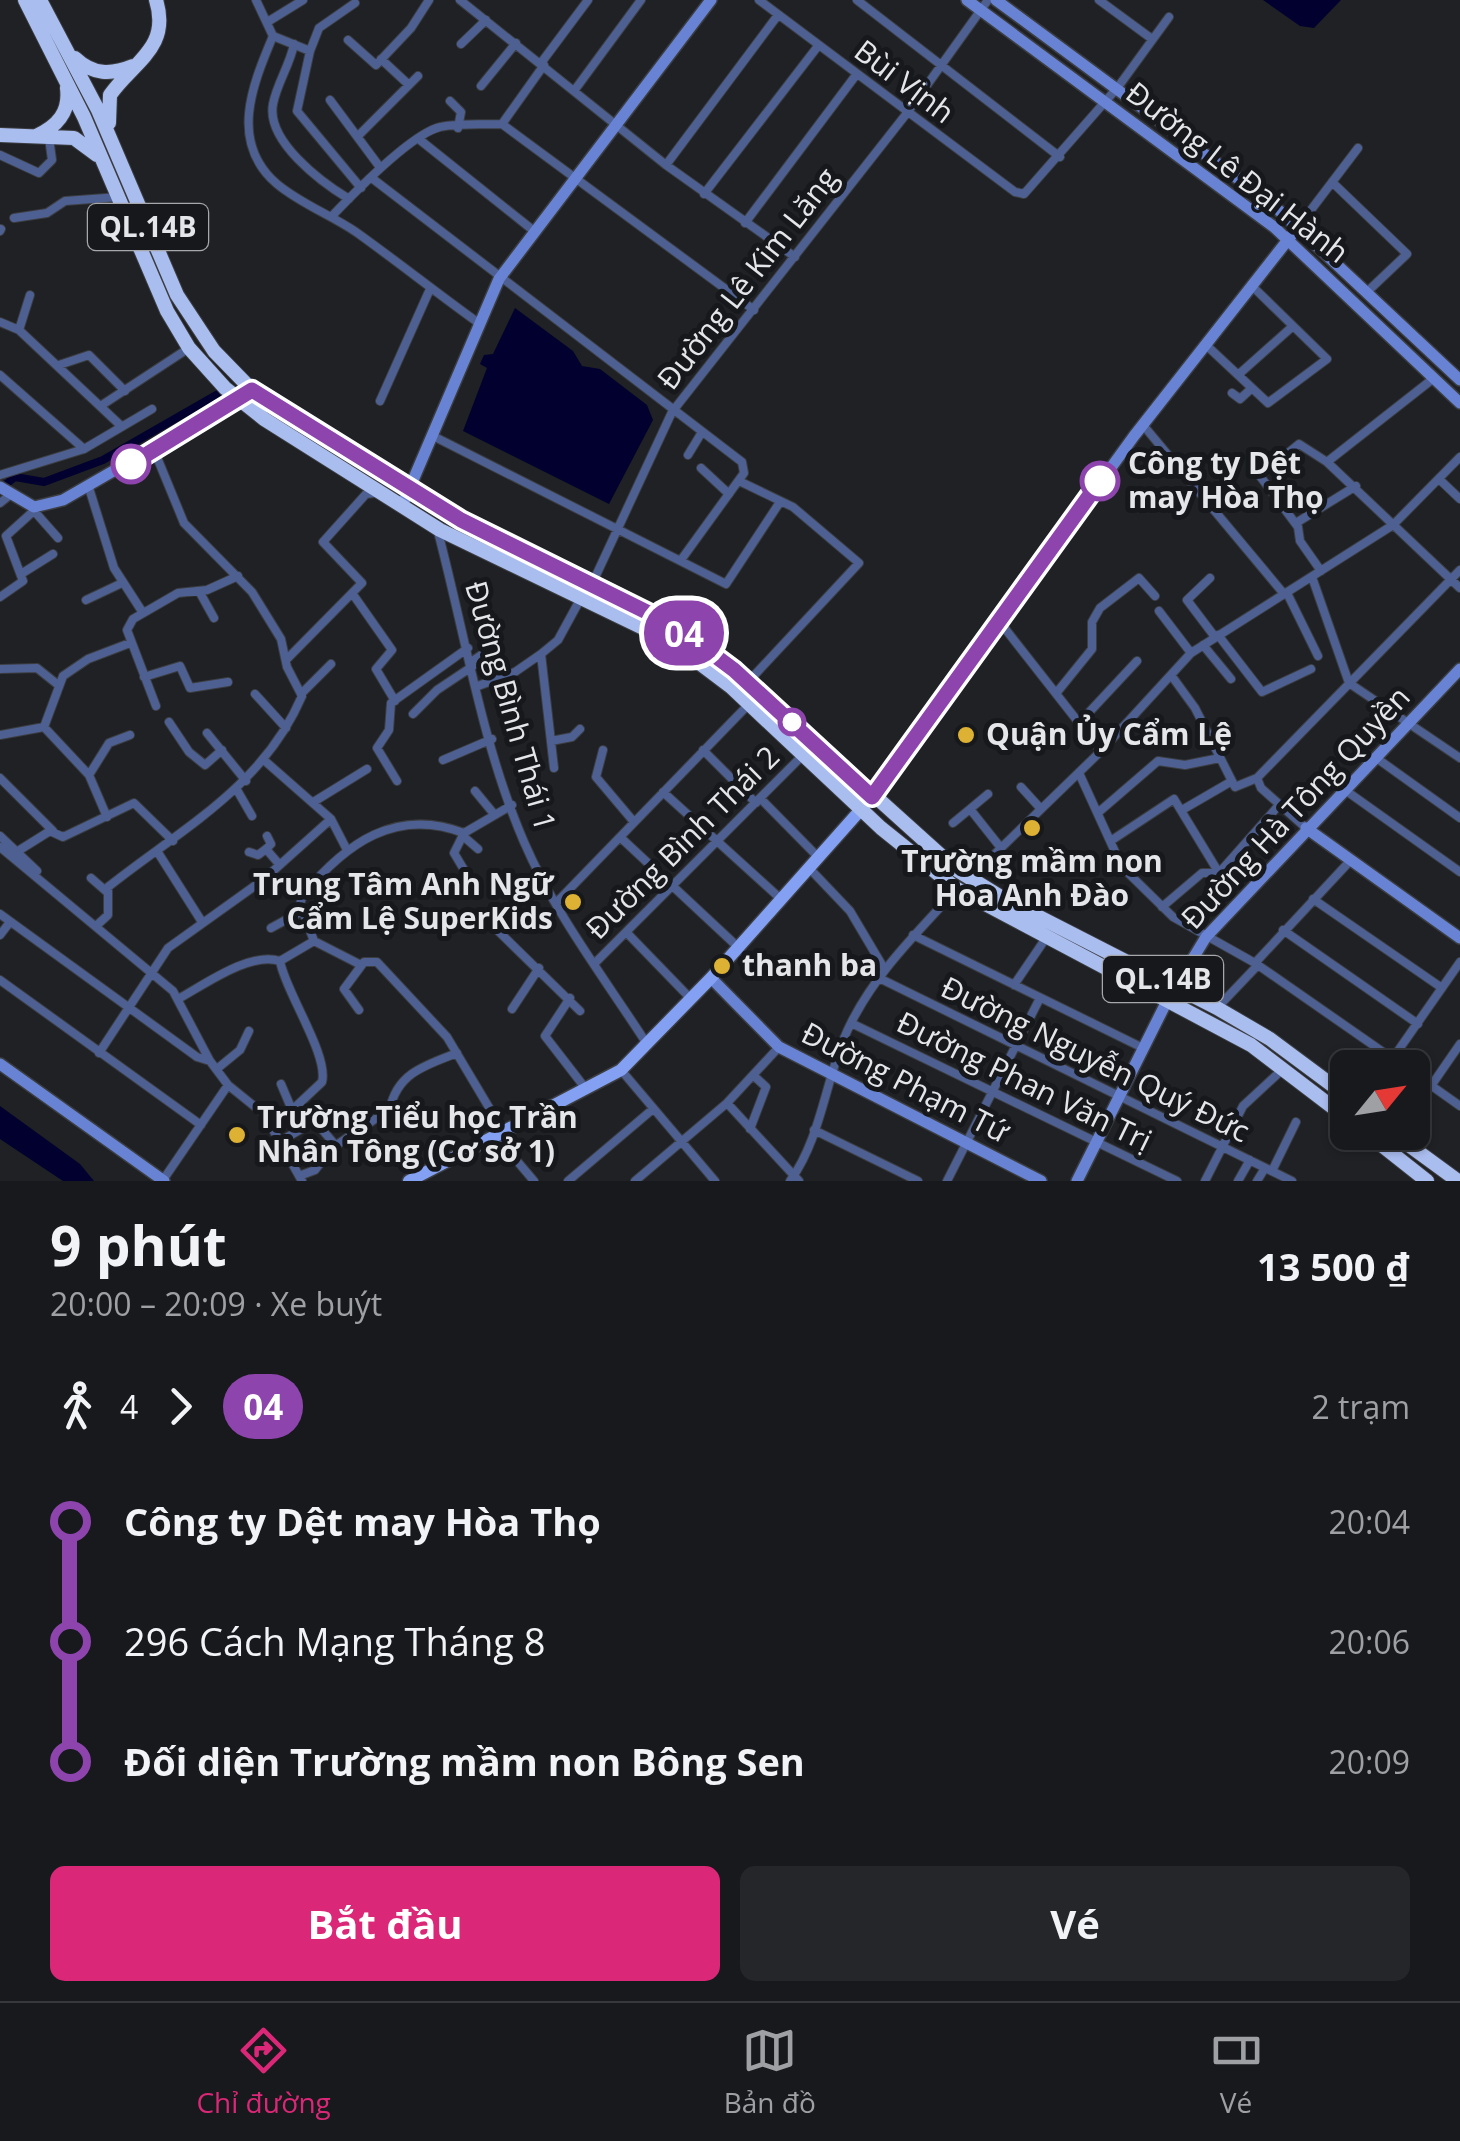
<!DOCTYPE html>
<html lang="vi">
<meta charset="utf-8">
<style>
:root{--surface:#17191c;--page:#242629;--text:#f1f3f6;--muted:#9ea0a3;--line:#36383b;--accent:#db2777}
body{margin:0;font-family:"Open Sans",sans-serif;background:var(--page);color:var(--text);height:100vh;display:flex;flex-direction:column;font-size:38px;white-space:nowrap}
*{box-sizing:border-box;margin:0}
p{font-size:32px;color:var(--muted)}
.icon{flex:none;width:55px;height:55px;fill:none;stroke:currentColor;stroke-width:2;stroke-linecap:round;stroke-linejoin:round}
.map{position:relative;height:1181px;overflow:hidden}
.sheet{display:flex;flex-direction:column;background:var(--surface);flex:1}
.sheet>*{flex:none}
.badge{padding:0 20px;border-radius:32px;font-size:35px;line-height:65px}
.needle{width:65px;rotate:60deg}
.controls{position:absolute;left:1330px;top:1050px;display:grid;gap:20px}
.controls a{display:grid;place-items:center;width:100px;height:100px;border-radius:15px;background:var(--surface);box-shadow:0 2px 8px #0004,0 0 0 2px var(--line);font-size:50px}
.map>.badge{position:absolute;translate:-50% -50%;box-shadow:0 0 0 5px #fff}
.legs{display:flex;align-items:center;gap:15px;height:110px;padding:0 50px;font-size:32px}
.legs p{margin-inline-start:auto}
.headline{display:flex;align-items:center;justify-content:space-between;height:170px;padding:0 50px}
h1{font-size:55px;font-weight:700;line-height:75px}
.cta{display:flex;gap:20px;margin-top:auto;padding:20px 50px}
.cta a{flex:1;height:115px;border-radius:15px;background:var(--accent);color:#fff;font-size:40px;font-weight:700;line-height:115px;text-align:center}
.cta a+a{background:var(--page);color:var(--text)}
ul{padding:0 50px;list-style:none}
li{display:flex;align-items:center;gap:35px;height:120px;font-size:38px}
li i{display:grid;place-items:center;width:15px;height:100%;margin:0 12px;background:currentColor}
li i::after{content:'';width:25px;height:25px;margin:-12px;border:8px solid;border-radius:50%;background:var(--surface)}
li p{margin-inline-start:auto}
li:first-child i{background:linear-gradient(#0000 50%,currentColor 0)}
li:last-child i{background:linear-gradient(currentColor 50%,#0000 0)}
.dock{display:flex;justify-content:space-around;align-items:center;height:140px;border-top:2px solid var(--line);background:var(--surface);font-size:28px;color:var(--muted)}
.dock a{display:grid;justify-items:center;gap:5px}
.dock .current{color:var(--accent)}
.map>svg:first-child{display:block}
</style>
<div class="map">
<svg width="1460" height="1181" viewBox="0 0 1460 1181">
<rect width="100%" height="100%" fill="#1f2125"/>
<path fill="#02002f" d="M 1263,0 L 1341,0 L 1314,28 L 1300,26 Z
M 515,308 L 573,351 L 582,366 L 600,369 L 647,405 L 653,420 L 609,504 L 463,431 L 487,368 L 480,364 L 484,355 L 493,354 Z
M 0,1106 L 80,1164 L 94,1181 L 63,1181 L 0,1139 Z"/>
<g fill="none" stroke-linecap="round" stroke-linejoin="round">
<path stroke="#02002f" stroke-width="8" d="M 0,489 L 15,477 L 44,482 L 103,460 L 218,394"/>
<defs>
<path id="street" d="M 256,0 L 273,36 C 253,84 228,142 277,184 C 301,204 331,215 356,232 C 398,262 438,294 480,324
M 460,0 L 666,165 L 795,257
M 759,0 L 1015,192 L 1024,194 L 1118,87 L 1169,17
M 857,0 L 1060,157
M 1099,0 L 1152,39
M 269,21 L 303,0
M 273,36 L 310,51 L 319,28 L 355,3
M 348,40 L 376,65 L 411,28 L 429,0
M 294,44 C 290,65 277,83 273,104 C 266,141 321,182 349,199
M 461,44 L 486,20
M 310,51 L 297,111 L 361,188
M 381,59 L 409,85
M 541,63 L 588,0
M 481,86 L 516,43
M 574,91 L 641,0
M 330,100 L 379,166
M 450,101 L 461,112 L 458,128
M 502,124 L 754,310
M 502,124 L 544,65
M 358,136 L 418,76
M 420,140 L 534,231
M 0,155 L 39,173 L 52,160 L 49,138
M 666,165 L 778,15
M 373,179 L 742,462 L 744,473 L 681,560
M 1332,182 L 1407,254 L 1368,291
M 704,194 L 818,46
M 332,216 C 354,193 411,134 440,127 C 451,124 489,124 502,124
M 14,218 L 47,213 L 65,201 L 119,197
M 745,223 L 856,75
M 1298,227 L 1358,148
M 0,231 L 1,229
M 0,322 L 19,330 L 119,424
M 19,330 L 30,295
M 1205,344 L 1268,403 L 1327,359 L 1251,285
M 59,365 L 89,355 L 125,391
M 0,375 L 84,449
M 1238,375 L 1293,326
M 1434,378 L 1327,462 L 1460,588
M 1232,393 L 1240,399 L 1252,388
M 380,401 L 430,289
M 102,405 L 189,348
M 1143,425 L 1284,594
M 433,436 L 726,584 L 780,502
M 688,455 L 702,432
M 701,468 L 729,494
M 0,475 L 84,449 L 152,409
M 1439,479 L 1460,499
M 739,481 L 793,507 L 859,563 L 748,682
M 89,488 L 114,568 L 143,613
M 0,503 L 10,495
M 35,512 L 58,538
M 1296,523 L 1356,486
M 438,532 C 465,634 482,745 524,842 C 555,914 605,979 647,1044
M 1321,571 L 1300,541 L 1298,527 L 1260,476 L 1299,444 L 1327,462
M 21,574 L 53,554
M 1312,577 L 1349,683 L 1460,758
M 1210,578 L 1187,600 L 1215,637
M 199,591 L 214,618
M 352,593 L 392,650 L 376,669 L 395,701
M 1287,593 L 1318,656
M 0,597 L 23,581 L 6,536 L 38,507
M 586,597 L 672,412 L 907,113 L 988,0
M 86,600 L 122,583
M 1159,611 L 1191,653
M 999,621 L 1101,751
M 1218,635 L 1262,692 L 1311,669
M 1203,645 L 1231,679
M 286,660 L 362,583 L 323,542 L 366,494 L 375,493
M 471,662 L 493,647 L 492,635
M 0,669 L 37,668 L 57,684
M 1171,675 L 1195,708 L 1235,787 L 1257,778
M 144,677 L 180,666 L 190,688 L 228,682
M 478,686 L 515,672 L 541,654
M 1058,691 L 1092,649 L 1092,622 L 1100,608 L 1139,578 L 1155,596
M 255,694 L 286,728
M 301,694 L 331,664
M 156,706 L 127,630 L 133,619 L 178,593 L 207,590 L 238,576
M 413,714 L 437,690 L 473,666
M 169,722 L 189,752 L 205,765 L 222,750
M 1080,722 L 1137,661
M 44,727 L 89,775 L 109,743 L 130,735
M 207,733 L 246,781
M 0,735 L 44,727 L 63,676 L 88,659 L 130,643
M 551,741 L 572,737 L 580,729
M 603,750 L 596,777 L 634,822
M 703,750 L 756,803
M 1375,757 L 1460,818
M 443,760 L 492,739
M 265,761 L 331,819 L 347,850
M 554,768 L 541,654 L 558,640 L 582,596
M 1079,773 L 1122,867 L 1173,917 L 1255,963 L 1406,1068
M 89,775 L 107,817
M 0,778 L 53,831
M 1257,778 L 1460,570
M 1257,778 L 1261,788 L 1306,828
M 397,781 L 377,748 L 389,730 L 391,703 L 468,648
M 1021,787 L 1041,809
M 237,790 L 252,816
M 1345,790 L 1460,872
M 475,791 L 494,814
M 663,792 L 782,900
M 988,794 L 970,809 L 1001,848
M 761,799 L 819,858
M 315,801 L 367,769
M 1182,810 L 1232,781
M 1100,811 L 1158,761 L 1185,765 L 1220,758
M 953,823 L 970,809
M 464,833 L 454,853 L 469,878
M 0,836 L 37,871
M 267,836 L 271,844 L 266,849 L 279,864
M 463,836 L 478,849
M 620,837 L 739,948
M 1112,840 L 1174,799 L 1219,873
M 0,847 L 173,991 L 210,1061 L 228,1085 L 264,1114 L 302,1181
M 18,851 L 50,831 L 63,837 L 134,803 L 173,841
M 157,851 L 202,922
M 249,852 L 258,855 L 266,849
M 810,869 L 850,911 L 885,970
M 541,876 L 493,926 L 580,1011
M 91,878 L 107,892
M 970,878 L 1101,751 L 1191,653 L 1393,525 L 1460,457
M 1313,899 L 1442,988
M 556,903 L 749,704
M 1162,907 L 1202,873 L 1219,873 L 1279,805
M 0,914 L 197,1057 L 210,1061
M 96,926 L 108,915 L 108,887 C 181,829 263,787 302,696 L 287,667 L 281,639 L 252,592 L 184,523 L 154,450
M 271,928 L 302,911
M 1283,930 L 1418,1024
M 628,934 L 691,999
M 0,935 L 10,922
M 913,935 L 1143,1048
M 314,941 L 300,904 L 303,895 C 346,843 396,807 464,833 L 512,805
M 314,941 L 361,965
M 280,961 L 314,941
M 595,963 L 803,755
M 1255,963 L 1350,861
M 879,978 L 1292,1181
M 0,980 L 201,1125
M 1014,985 L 1046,938
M 570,998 L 545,1036 L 586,1089
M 178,999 C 204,985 250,951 280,961
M 1217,1008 L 1258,965
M 512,1009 L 539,968
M 359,1010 L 344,989 L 364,962 L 377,962 L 447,1037 L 503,1131
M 851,1023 L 1177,1181
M 99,1053 L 168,948 L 263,880 L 331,819
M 1393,1058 L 1460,962
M 218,1068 L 240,1050 L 249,1031
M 621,1070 L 715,1181
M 1412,1072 L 1460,1106
M 281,1084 L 292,1110
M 1431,1086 L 1460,1044
M 727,1103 L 799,1181
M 273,1128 L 322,1082 C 329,1055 285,991 280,961
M 750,1129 L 766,1087 L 753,1075
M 814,1130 L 918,1181
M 495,1135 L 534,1181
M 279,1142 L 315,1121 L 336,1146
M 1272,1171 L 1296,1122
M 299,1176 L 315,1170 L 332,1148 L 390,1109 C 397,1073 426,1065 457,1053
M 163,1180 L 228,1085
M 568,1181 L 653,1109
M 635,1181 L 727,1103 L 779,1047
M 790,1181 C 823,1136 826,1072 851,1023 C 877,971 919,931 957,889
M 947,1181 L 1040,998
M 1205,1181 L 1243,1106 L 1283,1069
M 1238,1181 L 1250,1160
M 1257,1181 L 1265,1168"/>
<path id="secondary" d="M 967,0 L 1274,227 L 1460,403
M 996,0 L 1271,203 L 1460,380
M 0,487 L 34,507 L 63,500 L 245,395
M 402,506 L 499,279 L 711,0
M 872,797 L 1134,436 L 1298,227
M 1306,828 L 1460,938
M 711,978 L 779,1047 L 1041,1181
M 0,1064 L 164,1181
M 1077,1181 L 1167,1001 L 1206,937 L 1460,669"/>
<path id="primary" d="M 409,1181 L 621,1070 L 711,978 L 872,797"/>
<path id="highway" d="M 25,0 L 84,117 L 167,311 L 189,348 L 225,388 L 264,419 L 440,530 L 670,641 L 731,687 L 881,828 L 957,889 L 1251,1045 L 1348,1119
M 40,0 L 98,110 L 177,295 L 214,351 L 252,390 L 461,520 L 619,595 L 675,626 L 735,670 L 957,870 L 1004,899 L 1217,1008 L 1270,1039 L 1348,1097
M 75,58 C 93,75 111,75 133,66
M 109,123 L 110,95 C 133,62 171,48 156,0
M 0,135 L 74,138 L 97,155
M 36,136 C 58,126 70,112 67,88
M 1365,1132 L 1427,1181
M 1391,1132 L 1458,1181"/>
</defs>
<use href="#street" stroke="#3b3d40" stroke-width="10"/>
<use href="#secondary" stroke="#3b3d40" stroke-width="14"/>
<use href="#primary" stroke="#3b3d40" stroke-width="15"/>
<use href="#highway" stroke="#3b3d40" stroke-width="16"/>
<use href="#street" stroke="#4e6092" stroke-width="8"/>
<use href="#secondary" stroke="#6883d3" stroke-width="11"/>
<use href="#primary" stroke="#83a0f3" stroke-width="12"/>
<use href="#highway" stroke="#aabdef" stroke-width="14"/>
</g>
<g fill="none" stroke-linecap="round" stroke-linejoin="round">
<defs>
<path id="line-1" d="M 131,464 L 252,390 L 461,520 L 675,626 L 734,670 L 872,797 L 1100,481"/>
</defs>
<use href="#line-1" stroke="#fff" stroke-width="22"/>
<use href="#line-1" stroke="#8e44ad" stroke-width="15"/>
</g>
<g fill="#fff" stroke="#8e44ad" stroke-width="5">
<circle cx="131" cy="464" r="18"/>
<circle cx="1100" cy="481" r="18"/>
<circle cx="792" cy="722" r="12"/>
</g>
<g fill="#ddb133" stroke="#16181b" stroke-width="4">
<circle cx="966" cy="735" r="10"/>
<circle cx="1032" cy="828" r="10"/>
<circle cx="573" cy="902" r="10"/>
<circle cx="722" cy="966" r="10"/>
<circle cx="237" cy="1135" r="10"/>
</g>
<g text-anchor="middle" stroke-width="10" stroke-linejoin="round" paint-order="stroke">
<g fill="#16181b" stroke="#a7a8ab" stroke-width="2.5">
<rect x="88" y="204" width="120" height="46" rx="8"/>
<rect x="1103" y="956" width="120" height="46" rx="8"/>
</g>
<g font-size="28" font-weight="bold" fill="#e5e6e9">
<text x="148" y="237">QL.14B</text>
<text x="1163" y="989">QL.14B</text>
</g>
<g font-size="30" fill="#e5e6e9" stroke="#16181b">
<text transform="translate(904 82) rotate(37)" y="10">Bùi Vịnh</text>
<text transform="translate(1237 173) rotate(38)" y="10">Đường Lê Đại Hành</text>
<text transform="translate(748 279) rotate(-52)" y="10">Đường Lê Kim Lăng</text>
<text transform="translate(510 706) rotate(74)" y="10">Đường Bình Thái 1</text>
<text transform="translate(1296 808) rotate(-47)" y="10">Đường Hà Tông Quyền</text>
<text transform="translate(683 843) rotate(-45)" y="10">Đường Bình Thái 2</text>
<text transform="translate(1095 1060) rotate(26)" y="10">Đường Nguyễn Quý Đức</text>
<text transform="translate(1024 1082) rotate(26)" y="10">Đường Phan Văn Trị</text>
<text transform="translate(905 1083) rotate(27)" y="10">Đường Phạm Tứ</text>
</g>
<g font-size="30" font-weight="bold" fill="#e5e6e9" stroke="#16181b" text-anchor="start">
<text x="1128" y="474">Công ty Dệt<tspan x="1128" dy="34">may Hòa Thọ</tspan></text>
</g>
<g font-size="30" font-weight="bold" fill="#e5e6e9" stroke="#16181b" text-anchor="start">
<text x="986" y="745">Quận Ủy Cẩm Lệ</text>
<text x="1032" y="872" text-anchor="middle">Trường mầm non<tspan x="1032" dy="34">Hoa Anh Đào</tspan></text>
<text x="553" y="895" text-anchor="end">Trung Tâm Anh Ngữ<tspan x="553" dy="34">Cẩm Lệ SuperKids</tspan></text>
<text x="742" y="976">thanh ba</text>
<text x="257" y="1128">Trường Tiểu học Trần<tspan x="257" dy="34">Nhân Tông (Cơ sở 1)</tspan></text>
</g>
</g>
</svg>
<div class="controls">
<a><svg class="needle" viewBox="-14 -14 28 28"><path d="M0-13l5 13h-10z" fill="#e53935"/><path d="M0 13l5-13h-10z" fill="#9ea0a3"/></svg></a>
</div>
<b class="badge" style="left:684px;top:633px;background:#8e44ad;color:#fff">04</b>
</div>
<section class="sheet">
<div class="headline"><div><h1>9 phút</h1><p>20:00 – 20:09 · Xe buýt</p></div><b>13 500 ₫</b></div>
<div class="legs"><svg class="icon" aria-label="walk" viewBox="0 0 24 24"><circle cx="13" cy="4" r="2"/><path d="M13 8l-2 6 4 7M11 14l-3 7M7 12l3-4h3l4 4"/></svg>4<svg class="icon" aria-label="forward" viewBox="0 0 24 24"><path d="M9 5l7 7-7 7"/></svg><b class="badge" style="background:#8e44ad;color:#fff">04</b><p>2 trạm</p></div>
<ul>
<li><i style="color:#8e44ad"></i><b>Công ty Dệt may Hòa Thọ</b><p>20:04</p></li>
<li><i style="color:#8e44ad"></i><span>296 Cách Mạng Tháng 8</span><p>20:06</p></li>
<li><i style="color:#8e44ad"></i><b>Đối diện Trường mầm non Bông Sen</b><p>20:09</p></li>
</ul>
<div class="cta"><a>Bắt đầu</a><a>Vé</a></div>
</section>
<nav class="dock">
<a class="current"><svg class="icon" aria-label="directions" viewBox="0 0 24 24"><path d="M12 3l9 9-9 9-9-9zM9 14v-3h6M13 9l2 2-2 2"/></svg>Chỉ đường</a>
<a><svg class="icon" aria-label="map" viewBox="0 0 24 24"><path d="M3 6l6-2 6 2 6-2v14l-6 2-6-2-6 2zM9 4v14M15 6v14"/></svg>Bản đồ</a>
<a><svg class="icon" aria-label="tickets" viewBox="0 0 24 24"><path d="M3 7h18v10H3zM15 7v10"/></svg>Vé</a>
</nav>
